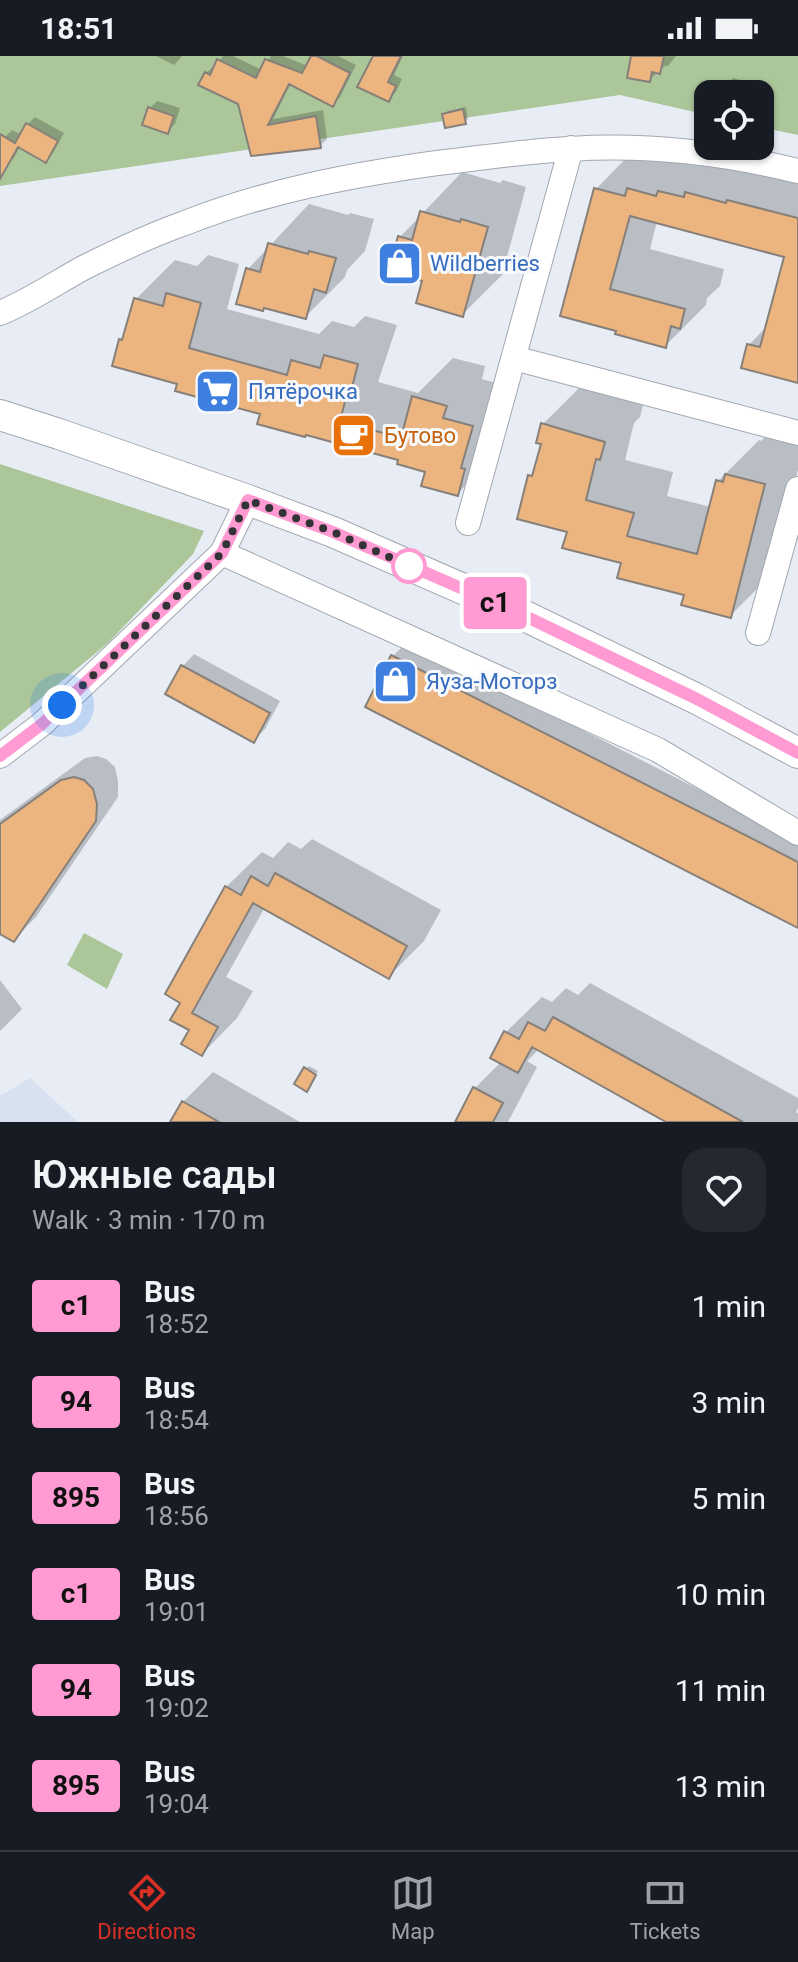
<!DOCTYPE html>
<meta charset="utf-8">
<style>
:root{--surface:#171b24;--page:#242831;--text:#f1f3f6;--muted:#9ea1a6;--line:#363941;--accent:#d93025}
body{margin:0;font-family:Roboto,sans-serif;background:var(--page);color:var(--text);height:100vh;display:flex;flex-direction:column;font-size:30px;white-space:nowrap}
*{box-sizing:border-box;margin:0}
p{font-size:26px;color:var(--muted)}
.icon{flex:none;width:44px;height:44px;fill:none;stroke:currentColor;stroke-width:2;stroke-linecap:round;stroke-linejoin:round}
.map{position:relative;height:1066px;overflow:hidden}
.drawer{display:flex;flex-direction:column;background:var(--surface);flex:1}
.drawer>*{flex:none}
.badge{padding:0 16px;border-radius:6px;font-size:28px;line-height:52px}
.buttons{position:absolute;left:694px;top:24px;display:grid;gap:16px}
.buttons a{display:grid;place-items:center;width:80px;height:80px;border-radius:16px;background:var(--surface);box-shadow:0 2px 6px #0004;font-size:40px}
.you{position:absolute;width:40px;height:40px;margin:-20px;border:6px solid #fff;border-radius:50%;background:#1a73e8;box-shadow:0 0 0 12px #1a73e833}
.map>.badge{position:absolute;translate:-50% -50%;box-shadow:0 0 0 4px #fff}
.round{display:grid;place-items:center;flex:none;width:84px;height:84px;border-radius:24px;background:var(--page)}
.summary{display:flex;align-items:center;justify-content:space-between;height:136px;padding:0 32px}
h1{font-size:38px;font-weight:600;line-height:60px}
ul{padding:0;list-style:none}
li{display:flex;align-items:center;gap:24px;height:96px;padding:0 32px}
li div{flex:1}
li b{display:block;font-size:30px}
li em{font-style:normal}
li .badge{min-width:88px;font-weight:700;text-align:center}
.status{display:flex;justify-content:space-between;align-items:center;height:56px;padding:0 40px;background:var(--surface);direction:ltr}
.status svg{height:22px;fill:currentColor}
.dock{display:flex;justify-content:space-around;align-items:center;height:112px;border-top:2px solid var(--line);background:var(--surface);font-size:22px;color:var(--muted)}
.dock a{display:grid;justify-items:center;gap:4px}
.dock .active{color:var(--accent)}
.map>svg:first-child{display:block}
</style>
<div class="status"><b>18:51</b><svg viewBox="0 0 49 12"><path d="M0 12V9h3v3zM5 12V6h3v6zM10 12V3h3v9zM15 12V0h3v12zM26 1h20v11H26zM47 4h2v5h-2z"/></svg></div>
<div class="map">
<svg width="798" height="1066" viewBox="0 0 798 1066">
<rect width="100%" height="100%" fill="#e8edf5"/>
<path fill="#d8e1f0" d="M 30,1022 L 78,1066 L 0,1066 L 0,1040 Z"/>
<path fill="#abc699" d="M 0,0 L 798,0 L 798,79 L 760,71 L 760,38 L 708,38 L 708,59 L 620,39 L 0,130 Z
M 0,408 L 204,475 L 193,498 L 108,587 L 0,676 Z
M 84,877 L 123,898 L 107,933 L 67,909 Z"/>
<path fill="#0003" d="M 156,0 L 182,0 L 174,9 Z
M 223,0 L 233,0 L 262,14 L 271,0 L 283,0 L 308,10 L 313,0 L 338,0 L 356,9 L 340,41 L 333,48 L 291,27 L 273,63 L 323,54 L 327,83 L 320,90 L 252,98 L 239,47 L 206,17 L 214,10 L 216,11 Z
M 375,0 L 403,0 L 394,19 L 402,23 L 396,36 L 389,43 Z
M 633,0 L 676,0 L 668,10 L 665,10 L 649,24 Z
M 733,22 L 763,30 L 761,44 L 760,38 L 724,38 L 726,29 Z
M 157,45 L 180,52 L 175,68 L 167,76 L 150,52 Z
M 466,51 L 468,63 L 465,66 L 445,58 L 448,55 Z
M 35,61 L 64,77 L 53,97 L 46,104 L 20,90 L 14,102 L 6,109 L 0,106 L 0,89 L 5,81 L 12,74 L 22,79 L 28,68 Z
M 636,92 L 798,112 L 798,324 L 749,289 L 767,270 L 786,199 L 657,165 L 650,193 L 724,213 L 720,230 L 707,242 L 706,249 L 665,290 L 618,273 L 563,258 L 596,133 Z
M 462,116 L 500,127 L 503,124 L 526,131 L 502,219 L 462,259 L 424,224 L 390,214 L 400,181 Z
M 309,148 L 348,159 L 350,157 L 374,163 L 365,195 L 347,214 L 345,221 L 305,261 L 248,213 Z
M 208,199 L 239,208 L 227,253 L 319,278 L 332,265 L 354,271 L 365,260 L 397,269 L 378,326 L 418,337 L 453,302 L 485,310 L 482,323 L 511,331 L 497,398 L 457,438 L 428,414 L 400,403 L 262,357 L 180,326 L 121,284 L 126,278 L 136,243 L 175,204 L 197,210 Z
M 583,328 L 644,345 L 640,361 L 634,367 L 625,404 L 673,416 L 667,440 L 711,451 L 718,425 L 759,384 L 761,385 L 768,378 L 798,386 L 798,414 L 771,519 L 730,560 L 623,505 L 569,474 L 530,420 L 536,414 L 543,387 L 543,368 Z
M 408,585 L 798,784 L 798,870 L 368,650 L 393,600 Z
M 194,598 L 280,645 L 265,673 L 254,684 L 168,637 L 183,610 Z
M 97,700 L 106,703 L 115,711 L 118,725 L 118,741 L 36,861 L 14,883 L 0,876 L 0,764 L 85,702 Z
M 312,783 L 441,854 L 424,885 L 389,920 L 265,851 L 226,921 L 253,935 L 237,962 L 202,998 L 183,946 L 226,831 L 262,796 L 273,802 L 288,786 L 301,793 Z
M 0,924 L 22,953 L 0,975 Z
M 590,927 L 798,1042 L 798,1052 L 796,1056 L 798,1058 L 798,1066 L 670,1066 L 539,993 L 527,1005 L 537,1011 L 508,1066 L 457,1066 L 475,1032 L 501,1006 L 506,976 L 542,941 L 552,946 L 566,932 L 578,939 Z
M 309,1010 L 318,1015 L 309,1030 L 306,1013 Z
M 213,1016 L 300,1066 L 172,1066 L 183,1046 Z"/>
<path fill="#ecb57f" stroke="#87807a" stroke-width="2" d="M 311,0 L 317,0 L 350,17 L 333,51 L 289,28 L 268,69 L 316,60 L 321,92 L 251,100 L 238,48 L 198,29 L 205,16 L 210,19 L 217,3 L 256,22 L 265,3 L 302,17 Z
M 373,0 L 401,0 L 388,26 L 396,30 L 389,46 L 357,31 Z
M 631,0 L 664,0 L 660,18 L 652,16 L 650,26 L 627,22 Z
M 148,51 L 174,60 L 168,78 L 142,69 Z
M 463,53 L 466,68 L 445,72 L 442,58 Z
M 26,67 L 58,85 L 46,107 L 18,91 L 0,123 L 0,78 L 15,87 Z
M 594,132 L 625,140 L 627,132 L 656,140 L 658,135 L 684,141 L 685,136 L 726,147 L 727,144 L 798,162 L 798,327 L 741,312 L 747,288 L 760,291 L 784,201 L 630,160 L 610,233 L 685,253 L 680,273 L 671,270 L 666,292 L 615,278 L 616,275 L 560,260 Z
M 420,155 L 460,166 L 461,163 L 488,171 L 463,261 L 416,247 L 422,225 L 388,216 L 398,180 L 412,184 Z
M 268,187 L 308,198 L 309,195 L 336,202 L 326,237 L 314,233 L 306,263 L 264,252 L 263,255 L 236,248 L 246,212 L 260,216 Z
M 166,237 L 201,247 L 189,292 L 287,319 L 291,304 L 320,312 L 324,299 L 358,308 L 351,335 L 348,334 L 340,365 L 401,382 L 412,340 L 447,350 L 443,362 L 473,370 L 461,412 L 465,413 L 458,440 L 421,430 L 425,416 L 397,408 L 398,404 L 306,379 L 305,381 L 257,368 L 260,358 L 175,335 L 177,328 L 112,310 L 119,283 L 122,284 L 134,242 L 163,250 Z
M 541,367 L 605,386 L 600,404 L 596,403 L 586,444 L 634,457 L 627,480 L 697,498 L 716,424 L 723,426 L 725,418 L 765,428 L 731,562 L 681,549 L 684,539 L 617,522 L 621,507 L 562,492 L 567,476 L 517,463 L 528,419 L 532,420 L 541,388 L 536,387 Z
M 391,599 L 798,806 L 798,872 L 365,651 Z
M 181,609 L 270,657 L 254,687 L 165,638 Z
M 74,721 L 84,724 L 93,733 L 97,748 L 96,765 L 14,886 L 0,878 L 0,768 L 61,724 Z
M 275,817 L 407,890 L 389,923 L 253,847 L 192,957 L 218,971 L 202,1000 L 181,988 L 189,974 L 170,964 L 180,947 L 165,938 L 225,830 L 241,839 L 251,820 L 268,830 Z
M 553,961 L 743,1066 L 666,1066 L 532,991 L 518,1017 L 490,1002 L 504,975 L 519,983 L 528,966 L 545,975 Z
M 304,1011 L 316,1019 L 307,1036 L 294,1028 Z
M 473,1031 L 503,1047 L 493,1066 L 455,1066 Z
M 182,1045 L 219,1066 L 170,1066 Z"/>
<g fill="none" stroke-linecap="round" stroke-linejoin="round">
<defs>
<path id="minor" d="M 0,257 C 30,245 57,226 85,211 C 117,195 151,179 185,167 C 266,135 351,119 437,107 C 481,102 526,95 570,93 C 646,88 724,97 798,115
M 514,302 L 798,377
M 468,467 L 571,92
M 222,497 L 658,694 L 798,777
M 758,577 L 798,433
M 0,700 L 42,668 L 222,497 L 248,444"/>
<path id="major" d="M 0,359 L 59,378 L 248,444 L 333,476 L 527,561 L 697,643 L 798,697"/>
</defs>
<use href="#minor" stroke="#a2a7af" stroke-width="26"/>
<use href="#major" stroke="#a2a7af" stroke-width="32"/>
<use href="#minor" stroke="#fff" stroke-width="24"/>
<use href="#major" stroke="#fff" stroke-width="30"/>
</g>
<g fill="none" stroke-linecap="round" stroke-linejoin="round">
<defs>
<path id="line" d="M 0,700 L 42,668 L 222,497 L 248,444 L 333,476 L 527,561 L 697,643 L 798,697"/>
</defs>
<use href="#line" stroke="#fff" stroke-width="18"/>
<use href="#line" stroke="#ff9ad2" stroke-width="12"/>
<path stroke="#313336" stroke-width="8" stroke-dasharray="0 14.4" d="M 62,649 L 222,497 L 248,444 L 333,476 L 409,510"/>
</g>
<defs>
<symbol id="shop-square" viewBox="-11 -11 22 22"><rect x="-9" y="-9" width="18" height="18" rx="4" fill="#3f7fe0" stroke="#f8fafd"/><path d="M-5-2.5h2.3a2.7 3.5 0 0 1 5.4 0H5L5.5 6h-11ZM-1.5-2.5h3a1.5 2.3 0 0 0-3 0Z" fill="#fff"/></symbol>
<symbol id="supermarket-square" viewBox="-11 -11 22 22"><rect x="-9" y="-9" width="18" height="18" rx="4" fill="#3f7fe0" stroke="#f8fafd"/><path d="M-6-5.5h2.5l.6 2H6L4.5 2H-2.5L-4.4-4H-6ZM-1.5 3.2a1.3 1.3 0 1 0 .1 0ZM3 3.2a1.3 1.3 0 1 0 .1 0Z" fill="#fff"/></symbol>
<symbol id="cafe-square" viewBox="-11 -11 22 22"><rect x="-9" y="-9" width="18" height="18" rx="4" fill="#e8710a" stroke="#f8fafd"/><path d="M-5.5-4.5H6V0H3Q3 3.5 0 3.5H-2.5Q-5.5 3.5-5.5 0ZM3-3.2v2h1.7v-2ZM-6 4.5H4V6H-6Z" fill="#fff"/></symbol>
</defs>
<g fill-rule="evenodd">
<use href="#shop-square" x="374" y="182" width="51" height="51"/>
<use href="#supermarket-square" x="192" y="310" width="51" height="51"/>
<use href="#cafe-square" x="328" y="354" width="51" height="51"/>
<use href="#shop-square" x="370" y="600" width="51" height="51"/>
</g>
<circle fill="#fff" stroke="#ff9ad2" stroke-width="4" cx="409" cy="510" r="16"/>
<g text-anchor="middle" stroke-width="6" stroke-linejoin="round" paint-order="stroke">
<g font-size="22" fill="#366cbe" stroke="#f8fafd" text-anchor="start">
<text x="430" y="215">Wildberries</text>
<text x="248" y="343">Пятёрочка</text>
<text x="426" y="633">Яуза-Моторз</text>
</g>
<g font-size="22" fill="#c56008" stroke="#f8fafd" text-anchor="start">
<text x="384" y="387">Бутово</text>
</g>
</g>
</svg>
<div class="buttons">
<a><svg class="icon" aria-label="locate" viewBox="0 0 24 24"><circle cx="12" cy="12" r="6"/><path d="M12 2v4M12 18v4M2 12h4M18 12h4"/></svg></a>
</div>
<div class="you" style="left:62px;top:649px"></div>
<b class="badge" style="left:495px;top:547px;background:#ff9ad2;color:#111">с1</b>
</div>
<section class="drawer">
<div class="summary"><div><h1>Южные сады</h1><p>Walk · 3 min · 170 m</p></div><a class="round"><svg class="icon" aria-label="heart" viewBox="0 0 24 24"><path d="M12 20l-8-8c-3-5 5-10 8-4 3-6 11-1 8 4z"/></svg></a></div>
<ul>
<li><span class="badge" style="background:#ff9ad2;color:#111">с1</span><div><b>Bus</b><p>18:52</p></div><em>1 min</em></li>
<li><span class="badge" style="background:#ff9ad2;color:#111">94</span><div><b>Bus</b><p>18:54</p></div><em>3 min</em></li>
<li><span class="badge" style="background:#ff9ad2;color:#111">895</span><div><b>Bus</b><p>18:56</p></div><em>5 min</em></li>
<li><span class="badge" style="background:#ff9ad2;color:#111">с1</span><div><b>Bus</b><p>19:01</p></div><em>10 min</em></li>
<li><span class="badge" style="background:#ff9ad2;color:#111">94</span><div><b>Bus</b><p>19:02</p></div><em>11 min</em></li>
<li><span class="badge" style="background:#ff9ad2;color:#111">895</span><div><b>Bus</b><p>19:04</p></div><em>13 min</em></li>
</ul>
</section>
<nav class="dock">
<a class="active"><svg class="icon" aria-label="directions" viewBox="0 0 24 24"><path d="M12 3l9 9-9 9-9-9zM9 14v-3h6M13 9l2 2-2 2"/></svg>Directions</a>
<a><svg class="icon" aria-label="map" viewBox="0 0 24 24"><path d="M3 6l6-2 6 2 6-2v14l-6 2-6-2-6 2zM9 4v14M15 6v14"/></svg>Map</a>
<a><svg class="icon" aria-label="tickets" viewBox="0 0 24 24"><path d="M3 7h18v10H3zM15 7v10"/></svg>Tickets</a>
</nav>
